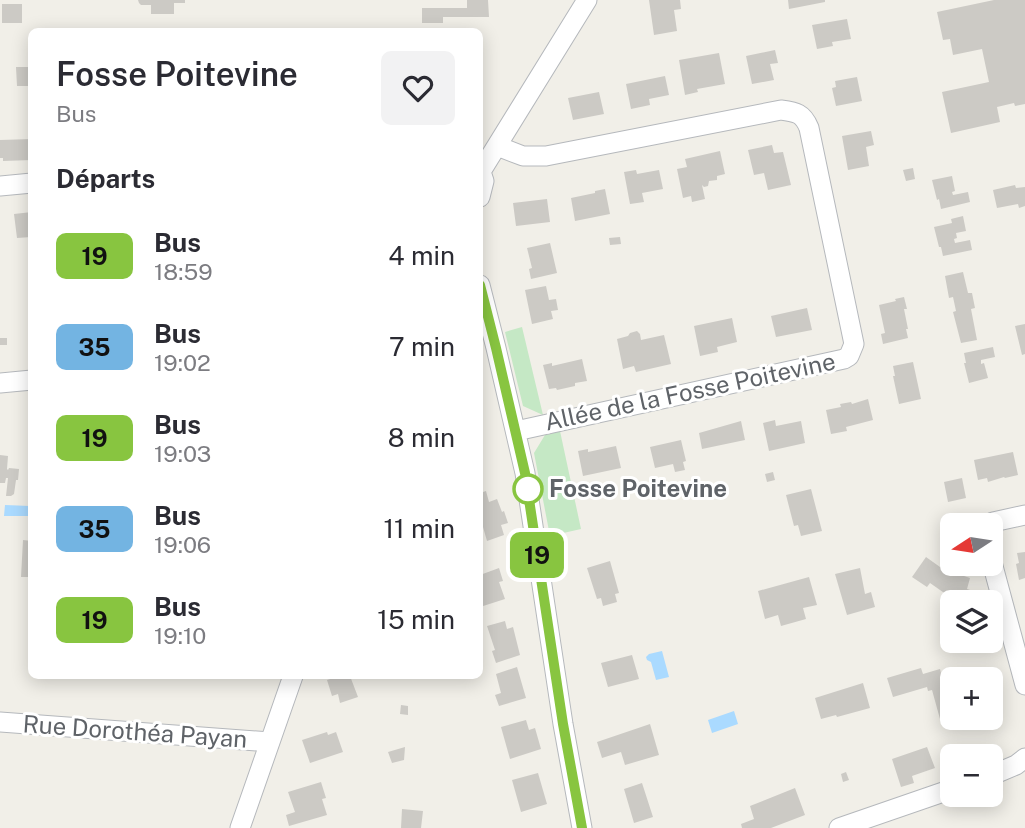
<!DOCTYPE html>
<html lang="fr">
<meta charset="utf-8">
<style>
:root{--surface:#fff;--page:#f2f2f3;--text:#2b2b33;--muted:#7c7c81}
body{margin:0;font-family:"Public Sans",sans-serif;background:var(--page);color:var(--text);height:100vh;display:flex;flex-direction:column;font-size:26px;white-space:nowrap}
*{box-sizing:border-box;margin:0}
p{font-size:23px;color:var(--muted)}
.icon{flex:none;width:38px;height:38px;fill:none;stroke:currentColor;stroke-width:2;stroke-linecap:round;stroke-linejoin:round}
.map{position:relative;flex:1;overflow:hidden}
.panel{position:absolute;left:28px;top:28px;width:455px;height:651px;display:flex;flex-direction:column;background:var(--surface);border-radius:10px;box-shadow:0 4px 18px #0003}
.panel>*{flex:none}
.badge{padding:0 14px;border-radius:10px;font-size:24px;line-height:46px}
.needle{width:46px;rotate:258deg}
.tools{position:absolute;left:940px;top:513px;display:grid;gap:14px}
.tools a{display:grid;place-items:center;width:63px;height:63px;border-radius:10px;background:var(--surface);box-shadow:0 4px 18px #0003;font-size:35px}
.map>.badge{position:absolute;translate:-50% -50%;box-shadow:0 0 0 4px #fff}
h2{padding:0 28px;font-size:26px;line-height:63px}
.round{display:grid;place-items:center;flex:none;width:74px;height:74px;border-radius:10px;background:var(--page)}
.head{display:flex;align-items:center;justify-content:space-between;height:119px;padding:0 28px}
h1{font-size:33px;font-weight:600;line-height:52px}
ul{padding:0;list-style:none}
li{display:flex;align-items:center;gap:21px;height:91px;padding:0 28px}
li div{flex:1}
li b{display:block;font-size:26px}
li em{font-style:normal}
li .badge{min-width:77px;font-weight:700;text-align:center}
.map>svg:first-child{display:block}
</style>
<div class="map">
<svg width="1025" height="828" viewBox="0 0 1025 828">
<rect width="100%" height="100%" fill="#f1efe8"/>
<path fill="#c5e8c5" d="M 522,327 L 543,415 L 523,406 L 505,332 Z
M 560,431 L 581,529 L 550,536 L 534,453 L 545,435 Z"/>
<path fill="#aadaff" d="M 5,505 L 30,506 L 30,516 L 4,516 Z
M 662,651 L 669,677 L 656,680 L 651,662 L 647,660 L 646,657 L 649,654 Z
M 734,711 L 738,724 L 712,733 L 708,720 Z"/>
<path fill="#cccac5" d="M 138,0 L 185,0 L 185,3 L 174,3 L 174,14 L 151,14 L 151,5 L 141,5 L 139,3 Z
M 467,0 L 488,0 L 489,17 L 443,17 L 443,23 L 422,23 L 422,8 L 467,8 Z
M 649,0 L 680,0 L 681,9 L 674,10 L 677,31 L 654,35 Z
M 788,0 L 825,0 L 825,2 L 789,9 Z
M 994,0 L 1025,0 L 1025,104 L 1015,106 L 1014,103 L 997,107 L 1000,122 L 951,133 L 942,92 L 989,82 L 982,49 L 953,55 L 950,39 L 943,40 L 937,12 Z
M 2,4 L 22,4 L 22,23 L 2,23 Z
M 847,19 L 851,39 L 832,42 L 833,46 L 817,49 L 812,25 Z
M 775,50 L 778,63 L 770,64 L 774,80 L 752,84 L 746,56 Z
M 719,53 L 725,84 L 697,89 L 698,92 L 685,95 L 679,60 Z
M 16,67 L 32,67 L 31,86 L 17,86 Z
M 665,76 L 669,95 L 649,99 L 650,105 L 631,109 L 626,84 Z
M 857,77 L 862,101 L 836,106 L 832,88 L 836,87 L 835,81 Z
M 599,92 L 604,114 L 573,120 L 568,98 Z
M 871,131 L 874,145 L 866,147 L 869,166 L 848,170 L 842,136 Z
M 32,139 L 32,160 L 3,161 L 3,158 L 0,158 L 0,140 Z
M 772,145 L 774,153 L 783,152 L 791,185 L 768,190 L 764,173 L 754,175 L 748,150 Z
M 720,151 L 725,174 L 717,176 L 717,180 L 709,181 L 708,186 L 704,187 L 702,185 L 705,199 L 692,202 L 691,196 L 683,198 L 677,169 L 687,167 L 685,159 Z
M 913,168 L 915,179 L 906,181 L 903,170 Z
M 636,170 L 637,174 L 659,170 L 663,189 L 642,193 L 644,202 L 630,204 L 624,172 Z
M 952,176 L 955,191 L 952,192 L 953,195 L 968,192 L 970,202 L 941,209 L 939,199 L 937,200 L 932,180 Z
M 1015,185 L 1016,188 L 1025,187 L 1025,206 L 1019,208 L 1018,204 L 997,208 L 993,190 Z
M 605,189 L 610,214 L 575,221 L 571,198 L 595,193 L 595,191 Z
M 547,199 L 550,222 L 516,226 L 513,203 Z
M 32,212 L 31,237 L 17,238 L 14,214 Z
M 963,216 L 966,231 L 956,233 L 957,238 L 954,239 L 955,243 L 970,240 L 972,250 L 943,256 L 941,247 L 939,247 L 934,227 L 952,223 L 951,219 Z
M 620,237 L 621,244 L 610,245 L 609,238 Z
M 550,243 L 557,273 L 531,279 L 529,269 L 532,268 L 527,248 Z
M 963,272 L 968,293 L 972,293 L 975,308 L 971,309 L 977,340 L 961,343 L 953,312 L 956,311 L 953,297 L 949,298 L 945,276 Z
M 546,286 L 549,300 L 556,299 L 558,310 L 551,311 L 553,319 L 532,324 L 525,290 Z
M 904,297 L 907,309 L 904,309 L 908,329 L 906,329 L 908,338 L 883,344 L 881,334 L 885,333 L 879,305 L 896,301 L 895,299 Z
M 807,308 L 812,330 L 776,337 L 771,316 Z
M 732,318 L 737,342 L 717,347 L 718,352 L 700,356 L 694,326 Z
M 1025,324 L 1025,354 L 1022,355 L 1015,326 Z
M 637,331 L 640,334 L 641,340 L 664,335 L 671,364 L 636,372 L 634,366 L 623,369 L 617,339 L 628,336 L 630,333 Z
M 0,338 L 7,338 L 7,345 L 0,345 Z
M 993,347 L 995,357 L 981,360 L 981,364 L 984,363 L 988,378 L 969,383 L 964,363 L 966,363 L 964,353 Z
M 582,359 L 587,381 L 575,383 L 575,386 L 557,390 L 556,388 L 549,389 L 543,365 L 552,363 L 552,366 Z
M 913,362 L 921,399 L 899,404 L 893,376 L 895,376 L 893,366 Z
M 868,399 L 873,420 L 846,427 L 847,431 L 831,434 L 826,410 L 841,407 L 840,404 L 851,402 L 852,404 Z
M 775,420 L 776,426 L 801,421 L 805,443 L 769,451 L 763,423 Z
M 741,421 L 745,440 L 702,449 L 699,433 Z
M 681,440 L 686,461 L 683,462 L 685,470 L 675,472 L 673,464 L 655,468 L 650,447 Z
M 616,446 L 621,468 L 583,476 L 578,451 L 588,449 L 588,452 Z
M 1013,452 L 1018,475 L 1005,478 L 1004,477 L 988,482 L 987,478 L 978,480 L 974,460 Z
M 0,455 L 8,456 L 7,469 L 8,470 L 9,468 L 19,469 L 18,480 L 16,480 L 14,494 L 11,496 L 6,496 L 8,478 L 6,478 L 5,483 L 0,483 Z
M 773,472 L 775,480 L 767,482 L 765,474 Z
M 962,478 L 966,498 L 948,502 L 944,482 Z
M 811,489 L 822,531 L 801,536 L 798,525 L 794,526 L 786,495 Z
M 486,491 L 489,502 L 497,499 L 502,512 L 504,511 L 508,523 L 501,525 L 504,535 L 487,541 L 483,527 L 480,528 L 480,524 L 482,523 L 480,516 L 480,493 Z
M 23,540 L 32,541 L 32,577 L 21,577 Z
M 1025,552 L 1025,578 L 1019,580 L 1016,564 L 1019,563 L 1017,553 Z
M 926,557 L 940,567 L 943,563 L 961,575 L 970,578 L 967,589 L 973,591 L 969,602 L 963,602 L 950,597 L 930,583 L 927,587 L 912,577 Z
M 610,561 L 619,593 L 615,594 L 617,602 L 603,606 L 601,598 L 597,599 L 587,568 Z
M 499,568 L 503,581 L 499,582 L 505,599 L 480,607 L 480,575 Z
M 860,568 L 865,594 L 871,592 L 875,607 L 847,615 L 835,574 Z
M 809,577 L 817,605 L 803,608 L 806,619 L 781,626 L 778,615 L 765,619 L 758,591 Z
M 505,621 L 507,629 L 513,627 L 520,655 L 496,663 L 492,651 L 495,650 L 487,626 Z
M 632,655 L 639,679 L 608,687 L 601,663 Z
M 517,667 L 526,698 L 499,706 L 495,695 L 501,693 L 496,674 Z
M 921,668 L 923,674 L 940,669 L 944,686 L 951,684 L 952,715 L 940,719 L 932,690 L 928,691 L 927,687 L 893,697 L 887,678 Z
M 340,676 L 350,676 L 358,697 L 340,703 L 338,694 L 332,696 L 327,680 Z
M 863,683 L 870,708 L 837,717 L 836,715 L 821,719 L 815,698 Z
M 401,705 L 408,706 L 408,715 L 400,714 Z
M 526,720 L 529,730 L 535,728 L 541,749 L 510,759 L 501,727 Z
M 650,724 L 659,755 L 625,765 L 621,752 L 602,758 L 597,742 Z
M 327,732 L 328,735 L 336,732 L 343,752 L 310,763 L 302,740 Z
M 405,747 L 404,760 L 392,763 L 388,752 Z
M 927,747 L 935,768 L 912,776 L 914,783 L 901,787 L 892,759 Z
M 846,772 L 849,780 L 843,782 L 841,774 Z
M 538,773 L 547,804 L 521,812 L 512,780 Z
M 321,782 L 326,798 L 322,799 L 327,815 L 289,826 L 286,815 L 295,812 L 288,792 Z
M 642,783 L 653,817 L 634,823 L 624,789 Z
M 795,788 L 805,815 L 771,828 L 742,828 L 741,824 L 754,819 L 750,806 Z
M 402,809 L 423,811 L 421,828 L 401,828 Z"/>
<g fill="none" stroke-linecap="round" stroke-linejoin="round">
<defs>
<path id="minor" d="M 497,146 L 523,156 L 546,156 L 781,110 C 796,112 803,113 809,128 L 854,344 L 849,356 L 844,359 L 516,431
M 480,173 L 587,0
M 0,186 L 32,183
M 480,197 L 484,181 L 481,172
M 480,285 L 496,348 L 525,473 L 563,724 L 582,828
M 0,383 L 32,380
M 990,525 L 993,522 L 1025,515
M 990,555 L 1025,685
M 0,722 L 270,742
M 990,776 L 1016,765 L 1025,758
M 240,828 L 293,676
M 839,828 L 952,789"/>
</defs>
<use href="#minor" stroke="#b5b8bc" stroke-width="21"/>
<use href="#minor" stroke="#fff" stroke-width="19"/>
</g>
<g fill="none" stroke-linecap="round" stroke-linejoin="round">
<defs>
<path id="line" d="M 480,285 L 496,348 L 525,473 L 563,724 L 582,828"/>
</defs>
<use href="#line" stroke="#fff" stroke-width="16"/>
<use href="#line" stroke="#88c540" stroke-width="10"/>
</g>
<circle fill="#fff" stroke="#88c540" stroke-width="3.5" cx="528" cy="489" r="14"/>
<g text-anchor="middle" stroke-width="6" stroke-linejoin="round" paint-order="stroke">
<g font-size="24" fill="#5f6368" stroke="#fff">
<text transform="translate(690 392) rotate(-12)" y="8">Allée de la Fosse Poitevine</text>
<text transform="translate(135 732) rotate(4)" y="8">Rue Dorothéa Payan</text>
</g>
<g font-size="24" font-weight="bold" fill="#5f6368" stroke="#fff" text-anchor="start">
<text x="549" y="497">Fosse Poitevine</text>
</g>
</g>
</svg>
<div class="tools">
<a><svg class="needle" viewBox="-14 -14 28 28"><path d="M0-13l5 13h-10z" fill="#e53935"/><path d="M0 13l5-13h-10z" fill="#7c7c81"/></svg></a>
<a><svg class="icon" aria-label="layers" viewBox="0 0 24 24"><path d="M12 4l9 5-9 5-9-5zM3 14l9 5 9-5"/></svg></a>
<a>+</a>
<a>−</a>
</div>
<b class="badge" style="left:537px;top:555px;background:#88c540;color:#111">19</b>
<section class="panel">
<div class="head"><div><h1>Fosse Poitevine</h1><p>Bus</p></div><a class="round"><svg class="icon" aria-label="heart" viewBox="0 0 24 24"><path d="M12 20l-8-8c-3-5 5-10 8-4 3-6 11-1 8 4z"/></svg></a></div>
<h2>Départs</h2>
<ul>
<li><span class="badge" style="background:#88c540;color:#111">19</span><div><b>Bus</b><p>18:59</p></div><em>4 min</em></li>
<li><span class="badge" style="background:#73b4e2;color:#111">35</span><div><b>Bus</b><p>19:02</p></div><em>7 min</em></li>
<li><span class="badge" style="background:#88c540;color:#111">19</span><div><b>Bus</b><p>19:03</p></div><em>8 min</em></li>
<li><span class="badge" style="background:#73b4e2;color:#111">35</span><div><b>Bus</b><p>19:06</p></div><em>11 min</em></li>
<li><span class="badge" style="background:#88c540;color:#111">19</span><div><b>Bus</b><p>19:10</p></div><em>15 min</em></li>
</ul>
</section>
</div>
